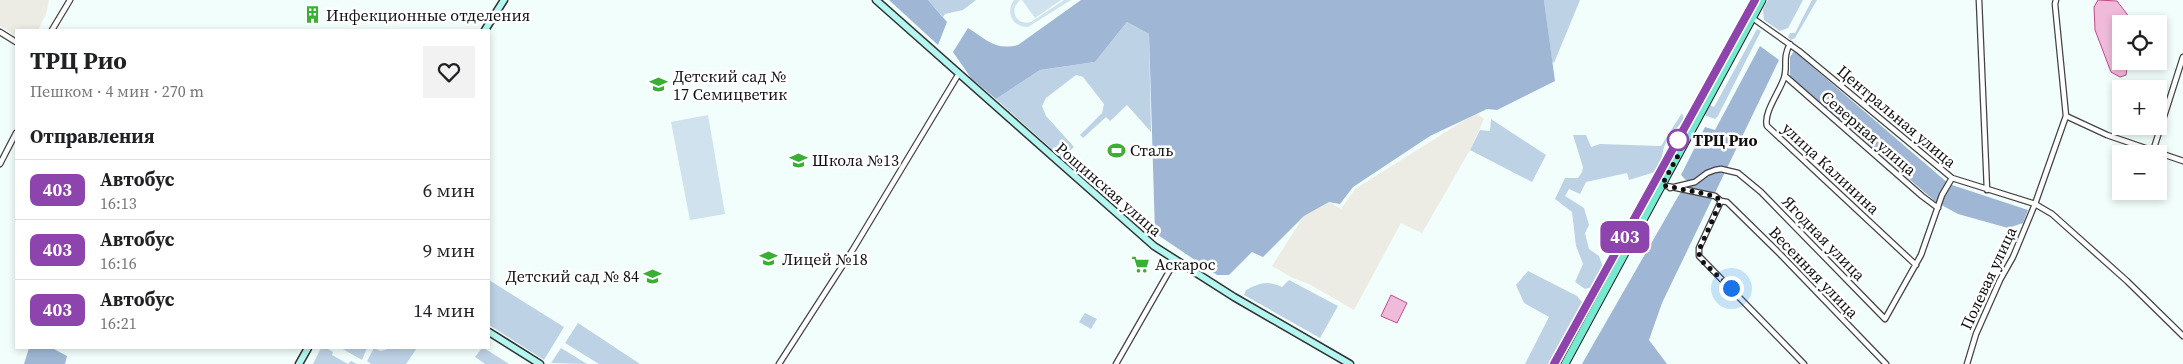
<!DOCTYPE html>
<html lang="ru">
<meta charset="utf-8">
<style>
:root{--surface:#fff;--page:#f2f2f2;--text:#202124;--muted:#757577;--line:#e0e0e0}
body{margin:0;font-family:"Source Serif 4",serif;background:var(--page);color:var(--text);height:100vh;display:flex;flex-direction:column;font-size:19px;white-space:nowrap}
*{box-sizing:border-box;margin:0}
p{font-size:16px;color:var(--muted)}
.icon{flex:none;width:28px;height:28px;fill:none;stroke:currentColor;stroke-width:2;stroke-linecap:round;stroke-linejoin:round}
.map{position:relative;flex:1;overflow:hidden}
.panel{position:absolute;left:15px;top:29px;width:475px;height:320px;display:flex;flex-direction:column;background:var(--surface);border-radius:0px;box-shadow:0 2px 8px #0003}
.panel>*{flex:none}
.badge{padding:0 10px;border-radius:8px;font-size:18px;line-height:32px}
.buttons{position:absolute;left:2112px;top:15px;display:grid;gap:10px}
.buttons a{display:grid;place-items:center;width:55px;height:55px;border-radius:0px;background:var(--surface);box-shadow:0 2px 8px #0003;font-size:25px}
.you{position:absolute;width:25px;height:25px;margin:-12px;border:4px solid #fff;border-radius:50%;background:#1a73e8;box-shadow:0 0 0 8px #1a73e833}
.map>.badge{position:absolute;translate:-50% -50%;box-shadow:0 0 0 2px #fff}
h2{padding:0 15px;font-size:19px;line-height:45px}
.round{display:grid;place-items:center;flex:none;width:52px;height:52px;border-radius:0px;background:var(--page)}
.headline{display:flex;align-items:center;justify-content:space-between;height:85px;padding:0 15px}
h1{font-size:24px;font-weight:700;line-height:38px}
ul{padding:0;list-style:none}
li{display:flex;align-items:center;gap:15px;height:60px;padding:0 15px;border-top:1px solid var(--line)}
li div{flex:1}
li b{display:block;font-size:19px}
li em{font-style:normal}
li .badge{min-width:55px;font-weight:700;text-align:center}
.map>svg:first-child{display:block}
</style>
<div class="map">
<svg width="2183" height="364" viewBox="0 0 2183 364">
<rect width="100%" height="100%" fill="#f2fefb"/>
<path fill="#ecebe4" d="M 0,0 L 49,0 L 46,14 L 38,30 L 16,30 L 16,36 L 0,26 Z
M 1476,113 L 1484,119 L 1470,150 L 1422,233 L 1401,223 L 1354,310 L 1309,284 L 1293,278 L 1272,266 L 1304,216 L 1329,202 L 1341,209 L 1355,189 Z"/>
<path fill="#bed2e5" d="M 928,0 L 976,0 L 963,10 L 945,14 L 943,17 Z
M 1544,0 L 1580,0 L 1554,63 L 1552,61 Z
M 1768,0 L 1803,0 L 1788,28 L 1780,31 L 1764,20 L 1763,9 Z
M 1812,0 L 1817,0 L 1795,38 L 1791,40 L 1788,37 L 1790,33 L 1795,33 Z
M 1127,22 L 1149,34 L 1151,132 L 1127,105 L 1110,121 L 1106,117 L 1083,138 L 1080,135 L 1102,113 L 1104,104 L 1083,77 L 1076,75 L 1046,98 L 1042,106 L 1046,116 L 1074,147 L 1062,158 L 996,99 L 1040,70 L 1095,62 Z
M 1757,29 L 1761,31 L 1718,116 L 1715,119 L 1704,115 L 1710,105 L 1714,107 Z
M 1682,113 L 1684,119 C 1677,129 1668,136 1664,147 C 1662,155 1661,162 1658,171 L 1629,180 L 1627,173 L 1586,182 L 1580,194 L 1569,189 L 1565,196 L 1584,208 L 1589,225 L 1585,233 L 1589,249 L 1599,256 L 1603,267 L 1592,287 L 1585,289 L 1575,282 L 1583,264 L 1576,246 L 1572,212 L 1555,199 L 1565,178 L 1578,178 L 1582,172 L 1583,167 L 1573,135 L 1586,135 L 1591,147 L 1600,144 L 1661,146 Z
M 1491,119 L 1546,155 L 1532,182 L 1470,150 L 1480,130 L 1490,131 Z
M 1528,271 L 1577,296 L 1583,303 L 1549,364 L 1525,364 L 1549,317 L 1524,303 L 1516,285 Z
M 489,280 L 564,327 L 544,360 L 489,325 Z
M 1289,280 L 1338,306 L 1320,338 L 1244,295 L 1246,290 C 1260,283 1267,280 1282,287 Z
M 1085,313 L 1097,319 L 1091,329 L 1079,322 Z
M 578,323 L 640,364 L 599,364 L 565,343 Z
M 321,348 L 326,348 L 333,352 L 332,355 L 348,364 L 351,361 L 357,364 L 313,364 Z
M 341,348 L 367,348 L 362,360 Z
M 374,348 L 381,351 L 391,348 L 417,348 L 406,364 L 371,364 L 367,361 Z
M 482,348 L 484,348 L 509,364 L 485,364 L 475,357 Z
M 561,348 L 587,364 L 551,363 Z"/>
<path fill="#9fb6d4" d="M 889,0 L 928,0 L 947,22 L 938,45 Z
M 1081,0 L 1544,0 L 1555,81 L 1497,110 L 1487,109 L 1430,136 L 1353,187 L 1340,204 L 1329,202 L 1304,216 L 1263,257 L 1252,252 L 1229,275 L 1217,275 L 1155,233 L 1149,34 L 1127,22 L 1095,62 L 1040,70 L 996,99 L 971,78 L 953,52 L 968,28 C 986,39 995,51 1018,45 Z
M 1760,46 L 1779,60 L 1662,303 L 1649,340 L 1667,364 L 1582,364 L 1687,181 L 1681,175 L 1705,127 L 1715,130 Z
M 1794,51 L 1949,184 L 2028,210 L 2023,223 L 2008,228 L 1958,214 L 1936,202 L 1790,77 L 1790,57 Z
M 29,348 L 52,348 L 67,356 L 65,364 L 24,364 Z"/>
<path fill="#cfe2ed" d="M 1014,0 L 1020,0 L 1015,6 C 1012,17 1020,25 1031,22 L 1064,0 L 1071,0 L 1028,27 C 1013,27 1005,13 1014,0 Z
M 1022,0 L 1061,0 L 1035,18 Z
M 708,115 L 725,214 L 690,220 L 671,122 Z"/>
<path fill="#f0bbdb" stroke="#bf4a8e" d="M 2098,0 L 2117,1 L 2127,14 L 2130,24 L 2121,24 L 2121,61 L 2128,61 L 2126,75 L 2120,77 L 2111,72 L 2095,30 L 2094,7 Z
M 1391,295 L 1407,303 L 1397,323 L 1381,316 Z"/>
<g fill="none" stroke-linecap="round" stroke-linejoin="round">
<defs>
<path id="minor" d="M 1979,0 L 1987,190
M 1751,17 L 1799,51 L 1952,178 L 2035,204 L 2052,214 L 2127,281 L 2183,336
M 52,30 L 70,0
M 0,32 L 16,42
M 1790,44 C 1782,58 1788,66 1784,78 C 1780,91 1763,113 1767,126 L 1916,265
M 1785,76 L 1922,196 L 1938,208
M 2066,116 L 2107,135 L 2183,161
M 2153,151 L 2183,57
M 0,164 L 16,133
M 1662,185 L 1715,196 L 1721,201 L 1727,202 L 1780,254 L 1886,364
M 1670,188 L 1695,182 L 1707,173 L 1715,170 L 1721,169 L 1738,173 L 1761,192 L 1885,319 L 1921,255 L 1942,195 L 1952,178
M 1721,201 L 1699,248 L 1699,256 L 1804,364
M 779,364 L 852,251 L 958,75
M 1116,364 L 1175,261
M 1967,364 L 1976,334 L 2000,280 L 2013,257 L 2035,204 L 2066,116 L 2055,4 L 2056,0"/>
<path id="secondary" d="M 876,0 L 1154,246 L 1234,297 L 1350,364
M 485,30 L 504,0
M 489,332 L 540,364
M 299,364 L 308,348"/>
<path id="primary" d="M 1554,364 L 1755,0
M 1565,364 L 1762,0"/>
</defs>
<use href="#minor" stroke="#424242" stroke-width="7"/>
<use href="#secondary" stroke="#313131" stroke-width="9"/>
<use href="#primary" stroke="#202020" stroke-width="9"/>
<use href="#minor" stroke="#fff" stroke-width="4.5"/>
<use href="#secondary" stroke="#b4f7f0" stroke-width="6"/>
<use href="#primary" stroke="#75ead0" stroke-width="7"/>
</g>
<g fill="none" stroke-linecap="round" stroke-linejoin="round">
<defs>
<path id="line" d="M 1554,364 L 1755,0"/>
</defs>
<use href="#line" stroke="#fff" stroke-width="11"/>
<use href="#line" stroke="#8e44ad" stroke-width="8"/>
<path stroke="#0f0f0f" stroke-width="5" stroke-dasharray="0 9" d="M 1678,140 L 1681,150 L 1662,185 L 1715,196 L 1721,201 L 1698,252 L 1703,262 L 1731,288"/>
</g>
<defs>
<symbol id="building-bare" viewBox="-9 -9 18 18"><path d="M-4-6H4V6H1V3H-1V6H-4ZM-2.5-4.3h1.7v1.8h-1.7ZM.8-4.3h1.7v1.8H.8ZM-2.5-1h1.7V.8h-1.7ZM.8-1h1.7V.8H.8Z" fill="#39b035" stroke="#fff" stroke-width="2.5" paint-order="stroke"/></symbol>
<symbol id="school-bare" viewBox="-9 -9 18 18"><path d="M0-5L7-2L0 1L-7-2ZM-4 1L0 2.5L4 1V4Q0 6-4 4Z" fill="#39b035" stroke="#fff" stroke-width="2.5" paint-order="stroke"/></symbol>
<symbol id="stadium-bare" viewBox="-9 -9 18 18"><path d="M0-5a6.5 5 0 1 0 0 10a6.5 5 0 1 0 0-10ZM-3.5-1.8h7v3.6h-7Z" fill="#39b035" stroke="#fff" stroke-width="2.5" paint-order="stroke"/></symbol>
<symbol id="supermarket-bare" viewBox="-9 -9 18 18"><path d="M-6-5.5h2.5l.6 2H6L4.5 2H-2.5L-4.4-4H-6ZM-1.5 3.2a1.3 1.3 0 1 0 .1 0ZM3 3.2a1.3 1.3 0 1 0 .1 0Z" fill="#39b035" stroke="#fff" stroke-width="2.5" paint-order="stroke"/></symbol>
</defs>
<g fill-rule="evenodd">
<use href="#building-bare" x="300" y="2" width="25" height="25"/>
<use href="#school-bare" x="646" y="72" width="25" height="25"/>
<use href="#stadium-bare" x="1104" y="138" width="25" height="25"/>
<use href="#school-bare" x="786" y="148" width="25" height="25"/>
<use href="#school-bare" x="756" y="246" width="25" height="25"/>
<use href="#supermarket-bare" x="1128" y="252" width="25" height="25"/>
<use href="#school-bare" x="640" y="264" width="25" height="25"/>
</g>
<circle fill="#fff" stroke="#8e44ad" stroke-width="2.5" cx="1678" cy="140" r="10"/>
<g text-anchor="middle" stroke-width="5" stroke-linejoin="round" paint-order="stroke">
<g font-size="16" fill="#0f0f0f" stroke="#fff" text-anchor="start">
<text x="326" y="21">Инфекционные отделения</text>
<text x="673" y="82">Детский сад №<tspan x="673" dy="18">17 Семицветик</tspan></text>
<text x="1130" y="156">Сталь</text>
<text x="812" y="166">Школа №13</text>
<text x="782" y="265">Лицей №18</text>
<text x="1155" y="270">Аскарос</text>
<text x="639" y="282" text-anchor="end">Детский сад № 84</text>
</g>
<g font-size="16" fill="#0f0f0f" stroke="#fff">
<text transform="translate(1897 116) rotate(40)" y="6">Центральная улица</text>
<text transform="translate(1869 133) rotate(41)" y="6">Северная улица</text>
<text transform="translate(1831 168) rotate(43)" y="6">улица Калинина</text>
<text transform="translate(1109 189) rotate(41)" y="6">Рощинская улица</text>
<text transform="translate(1824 238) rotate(46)" y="6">Ягодная улица</text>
<text transform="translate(1814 272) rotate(46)" y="6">Весенняя улица</text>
<text transform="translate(1988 278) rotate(-65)" y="6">Полевая улица</text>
</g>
<g font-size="16" font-weight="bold" fill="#0f0f0f" stroke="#fff" text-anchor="start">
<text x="1693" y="146">ТРЦ Рио</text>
</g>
</g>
</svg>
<div class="buttons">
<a><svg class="icon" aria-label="locate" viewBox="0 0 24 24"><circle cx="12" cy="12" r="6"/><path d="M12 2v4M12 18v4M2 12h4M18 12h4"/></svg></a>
<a>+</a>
<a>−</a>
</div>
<div class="you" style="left:1731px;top:288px"></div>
<b class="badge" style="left:1625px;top:237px;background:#8e44ad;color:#fff">403</b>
<section class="panel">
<div class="headline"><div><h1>ТРЦ Рио</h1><p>Пешком · 4 мин · 270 m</p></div><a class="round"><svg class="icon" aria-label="heart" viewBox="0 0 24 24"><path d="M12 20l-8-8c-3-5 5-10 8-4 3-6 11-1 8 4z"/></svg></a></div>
<h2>Отправления</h2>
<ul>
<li><span class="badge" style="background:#8e44ad;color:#fff">403</span><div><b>Автобус</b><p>16:13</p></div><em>6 мин</em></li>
<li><span class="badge" style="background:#8e44ad;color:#fff">403</span><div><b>Автобус</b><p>16:16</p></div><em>9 мин</em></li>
<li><span class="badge" style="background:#8e44ad;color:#fff">403</span><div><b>Автобус</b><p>16:21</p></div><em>14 мин</em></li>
</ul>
</section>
</div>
